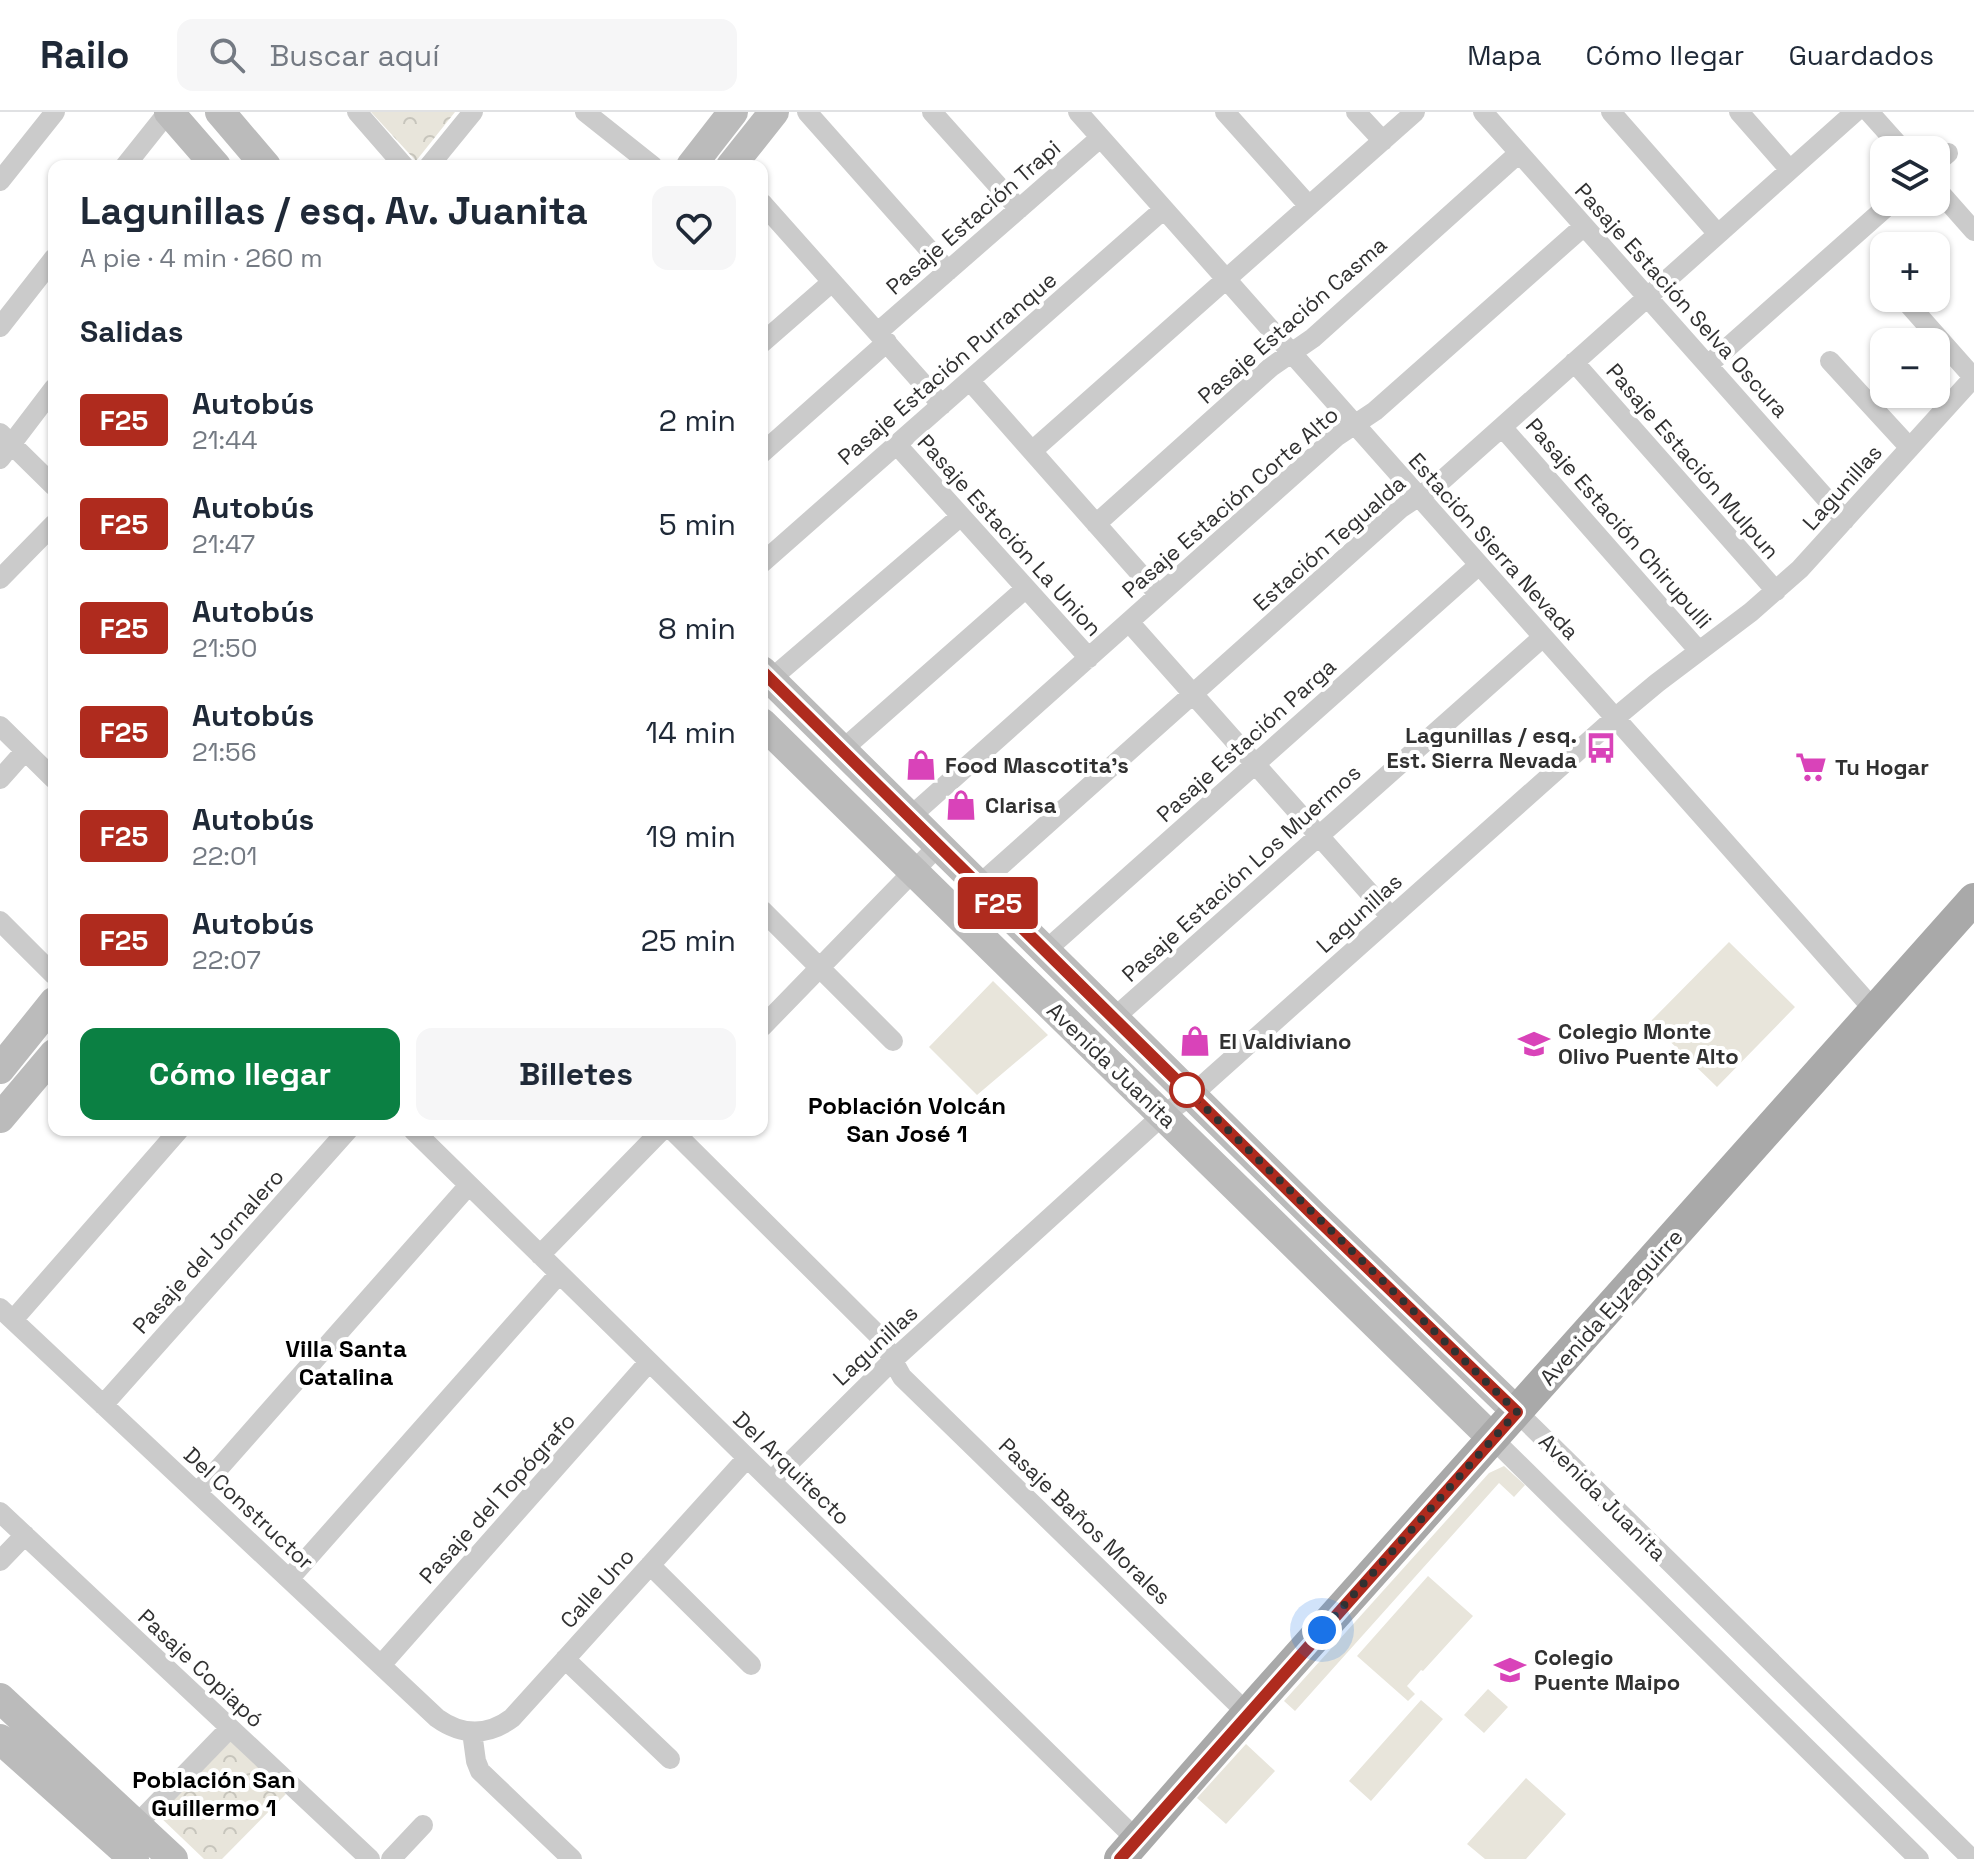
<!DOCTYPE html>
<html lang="es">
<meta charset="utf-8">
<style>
:root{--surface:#fff;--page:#f6f6f7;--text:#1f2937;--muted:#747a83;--line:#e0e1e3;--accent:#0b8043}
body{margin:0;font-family:"Space Grotesk",sans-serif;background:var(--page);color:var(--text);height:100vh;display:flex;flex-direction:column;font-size:30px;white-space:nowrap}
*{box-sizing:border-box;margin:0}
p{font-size:26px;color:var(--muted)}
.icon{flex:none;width:44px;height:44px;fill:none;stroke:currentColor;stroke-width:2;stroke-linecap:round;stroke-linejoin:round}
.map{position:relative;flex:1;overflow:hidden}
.sheet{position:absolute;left:48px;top:48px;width:720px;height:976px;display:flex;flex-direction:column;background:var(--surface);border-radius:16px;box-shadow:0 2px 6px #0004}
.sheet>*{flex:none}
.badge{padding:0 16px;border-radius:6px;font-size:28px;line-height:52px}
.buttons{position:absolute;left:1870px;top:24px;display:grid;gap:16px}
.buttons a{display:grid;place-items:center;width:80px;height:80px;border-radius:16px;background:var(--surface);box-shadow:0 2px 6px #0004;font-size:40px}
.you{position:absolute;width:40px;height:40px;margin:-20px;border:6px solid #fff;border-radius:50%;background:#1a73e8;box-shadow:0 0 0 12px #1a73e833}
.map>.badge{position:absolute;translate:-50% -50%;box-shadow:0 0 0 4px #fff}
h2{padding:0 32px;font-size:30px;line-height:72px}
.round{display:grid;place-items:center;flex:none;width:84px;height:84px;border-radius:16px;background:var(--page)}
.headline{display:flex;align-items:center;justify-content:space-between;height:136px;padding:0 32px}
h1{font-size:38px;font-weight:700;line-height:60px}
.primary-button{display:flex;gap:16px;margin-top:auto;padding:16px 32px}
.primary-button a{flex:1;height:92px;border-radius:16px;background:var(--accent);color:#fff;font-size:32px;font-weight:700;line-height:92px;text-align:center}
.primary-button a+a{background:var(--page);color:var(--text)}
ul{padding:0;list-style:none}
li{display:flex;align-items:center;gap:24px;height:104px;padding:0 32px}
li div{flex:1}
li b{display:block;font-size:30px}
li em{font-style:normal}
li .badge{min-width:88px;font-weight:700;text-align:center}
header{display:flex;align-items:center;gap:48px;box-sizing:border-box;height:112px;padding:0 40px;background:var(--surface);border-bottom:2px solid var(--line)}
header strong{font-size:38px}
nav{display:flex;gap:44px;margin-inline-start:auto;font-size:28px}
.search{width:560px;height:72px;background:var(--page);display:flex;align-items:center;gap:20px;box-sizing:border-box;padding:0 28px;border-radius:16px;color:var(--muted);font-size:30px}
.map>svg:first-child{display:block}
</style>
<header>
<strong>Railo</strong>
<div class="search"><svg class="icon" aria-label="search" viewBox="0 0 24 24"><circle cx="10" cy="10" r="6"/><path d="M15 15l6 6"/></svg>Buscar aquí</div>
<nav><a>Mapa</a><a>Cómo llegar</a><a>Guardados</a></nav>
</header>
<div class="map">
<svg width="1974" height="1747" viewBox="0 0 1974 1747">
<defs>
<pattern id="forest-crowns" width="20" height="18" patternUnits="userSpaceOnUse" patternTransform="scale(2)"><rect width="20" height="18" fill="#e8e5db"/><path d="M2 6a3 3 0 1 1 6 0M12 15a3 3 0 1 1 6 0" fill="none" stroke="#c7c5bc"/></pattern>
</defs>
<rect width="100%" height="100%" fill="#fff"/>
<path fill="#e8e5db" d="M 1729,830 L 1795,895 L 1717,975 L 1650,910 Z
M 993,869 L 1048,923 L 977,983 L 929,935 Z
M 1504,1354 L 1525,1373 L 1514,1385 L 1499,1371 L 1295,1599 L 1284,1589 L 1489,1361 Z
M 1428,1464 L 1473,1504 L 1423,1559 L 1421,1558 L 1407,1574 L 1415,1582 L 1408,1589 L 1357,1544 Z
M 1488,1577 L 1508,1595 L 1484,1621 L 1464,1603 Z
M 1421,1588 L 1443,1607 L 1371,1689 L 1349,1669 Z
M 1246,1632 L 1275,1659 L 1226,1712 L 1197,1686 Z
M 1526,1666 L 1566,1702 L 1526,1747 L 1485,1747 L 1467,1732 Z"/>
<path fill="url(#forest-crowns)" d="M 371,0 L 455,0 L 416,49 Z
M 231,1629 L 286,1682 L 222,1747 L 204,1747 L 158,1703 Z"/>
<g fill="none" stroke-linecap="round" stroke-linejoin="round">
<path stroke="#cbcbcb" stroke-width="20" d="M 357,0 L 404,54
M 585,0 L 653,54
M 807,0 L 948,159
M 932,0 L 1019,97
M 1078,0 L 1875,899
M 1225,0 L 1309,94
M 1356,0 L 1383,29
M 1483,0 L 1845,408
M 1611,0 L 1718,122
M 1739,0 L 1790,58
M 1869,0 L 1903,38
M 1936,51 L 1948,41
M 125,54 L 168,0
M 429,54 L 473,0
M 0,69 L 55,0
M 1936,76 L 1974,119
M 762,91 L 942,293
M 1903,186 L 1974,266
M 0,215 L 54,146
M 878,220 L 1100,26
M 762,231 L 832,170
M 1830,249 L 1910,336
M 1574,250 L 1776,479
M 1708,253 L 1892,90
M 970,269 L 1159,483
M 1502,315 L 1699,539
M 0,321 L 54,374
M 897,333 L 1089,546
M 1032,339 L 1415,0
M 762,341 L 887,230
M 0,347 L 54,276
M 1096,412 L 1271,255 L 1313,226 L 1519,41
M 762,451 L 1164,97
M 0,467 L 54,412
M 1129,510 L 1391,805
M 764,573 L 961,404
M 0,614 L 54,667
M 842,638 L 1026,476
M 0,667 L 25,639
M 910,705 L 1336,325 L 1375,299 L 1584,114
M 979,773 L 1401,396 L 1438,372 L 1855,0
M 762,798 L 893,929
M 0,809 L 54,863
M 1045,839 L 1479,453
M 1114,906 L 1543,525
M 762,915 L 939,733
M 413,1018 L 1137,1728
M 672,1018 L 880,1225 L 902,1265 L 1248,1602
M 540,1143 L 662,1018
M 0,1196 L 437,1606 C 462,1624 488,1624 512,1606 L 747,1346
M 13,1208 L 179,1018
M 103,1293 L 348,1018
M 1517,1300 L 1972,1747
M 1493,1327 L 1919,1747
M 771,1369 L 893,1248 L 1163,1003 L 1192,983 L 1213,964 L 1615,606 L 1657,571 L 1751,500 L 1800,457 L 1974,265
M 197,1381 L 469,1073
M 0,1400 L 370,1747
M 0,1449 L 25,1423
M 650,1453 L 751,1553
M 289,1467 L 559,1162
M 565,1547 L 670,1647
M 381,1553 L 649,1250
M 472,1620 L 476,1649 L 480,1659 L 572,1747
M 137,1712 L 230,1616
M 391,1747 L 423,1713"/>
<path stroke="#bbb" stroke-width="30" d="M 169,0 L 216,54
M 220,0 L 266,54
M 691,54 L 733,0
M 731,54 L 774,0
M 762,559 L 1313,1103 L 1517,1300
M 762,611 L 1493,1327
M 0,957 L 54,890
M 0,1006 L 54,942
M 0,1586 L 173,1747
M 0,1627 L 134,1747"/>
<path stroke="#a9a9a9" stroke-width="32" d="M 1120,1747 L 1259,1588 L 1974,787"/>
</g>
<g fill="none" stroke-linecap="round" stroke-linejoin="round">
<defs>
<path id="line" d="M 762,559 L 1313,1103 L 1517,1300 L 1120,1747"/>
</defs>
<use href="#line" stroke="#fff" stroke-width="18"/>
<use href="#line" stroke="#af2b1e" stroke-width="12"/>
<path stroke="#313131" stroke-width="8" stroke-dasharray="0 14.4" d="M 1187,978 L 1517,1300 L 1322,1518"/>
</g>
<defs>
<symbol id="bus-bare" viewBox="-9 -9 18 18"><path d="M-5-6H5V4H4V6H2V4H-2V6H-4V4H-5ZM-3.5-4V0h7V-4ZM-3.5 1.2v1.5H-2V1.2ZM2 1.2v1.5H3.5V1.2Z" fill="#d943b9" stroke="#fff" stroke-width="2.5" paint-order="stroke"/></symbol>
<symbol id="shop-bare" viewBox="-9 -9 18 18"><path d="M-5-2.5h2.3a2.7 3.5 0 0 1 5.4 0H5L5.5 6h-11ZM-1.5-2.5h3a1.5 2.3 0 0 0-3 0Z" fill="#d943b9" stroke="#fff" stroke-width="2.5" paint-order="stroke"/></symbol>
<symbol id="supermarket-bare" viewBox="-9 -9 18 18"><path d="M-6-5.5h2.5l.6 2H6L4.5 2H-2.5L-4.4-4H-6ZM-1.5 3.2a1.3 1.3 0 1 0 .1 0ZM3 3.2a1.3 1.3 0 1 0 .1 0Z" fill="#d943b9" stroke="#fff" stroke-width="2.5" paint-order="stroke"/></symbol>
<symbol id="school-bare" viewBox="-9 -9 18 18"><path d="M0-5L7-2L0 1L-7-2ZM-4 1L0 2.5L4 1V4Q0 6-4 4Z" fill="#d943b9" stroke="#fff" stroke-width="2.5" paint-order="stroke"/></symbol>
</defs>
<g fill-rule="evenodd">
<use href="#bus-bare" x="1579" y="614" width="44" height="44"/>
<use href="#shop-bare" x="899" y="631" width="44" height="44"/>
<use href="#supermarket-bare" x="1789" y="633" width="44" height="44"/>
<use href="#shop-bare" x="939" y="671" width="44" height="44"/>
<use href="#shop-bare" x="1173" y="907" width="44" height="44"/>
<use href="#school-bare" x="1512" y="910" width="44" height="44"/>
<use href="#school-bare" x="1488" y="1536" width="44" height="44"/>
</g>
<circle fill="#fff" stroke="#af2b1e" stroke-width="4" cx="1187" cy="978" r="16"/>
<g text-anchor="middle" stroke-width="8" stroke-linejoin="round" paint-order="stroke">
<g font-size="22" fill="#313131" stroke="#fff">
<text transform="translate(973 105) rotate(-41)" y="8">Pasaje Estación Trapi</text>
<text transform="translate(1682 188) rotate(48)" y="8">Pasaje Estación Selva Oscura</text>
<text transform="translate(1292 208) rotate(-41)" y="8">Pasaje Estación Casma</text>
<text transform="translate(947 256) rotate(-41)" y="8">Pasaje Estación Purranque</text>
<text transform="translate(1693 349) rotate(49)" y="8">Pasaje Estación Mulpun</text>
<text transform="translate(1842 375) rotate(-48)" y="8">Lagunillas</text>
<text transform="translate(1230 390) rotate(-41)" y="8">Pasaje Estación Corte Alto</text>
<text transform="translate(1619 411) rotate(49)" y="8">Pasaje Estación Chirupulli</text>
<text transform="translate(1010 423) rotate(48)" y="8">Pasaje Estación La Union</text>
<text transform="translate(1329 431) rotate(-41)" y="8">Estación Tegualda</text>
<text transform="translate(1494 434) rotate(48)" y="8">Estación Sierra Nevada</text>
<text transform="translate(1246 628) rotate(-42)" y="8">Pasaje Estación Parga</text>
<text transform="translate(1241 761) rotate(-42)" y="8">Pasaje Estación Los Muermos</text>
<text transform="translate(1359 801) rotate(-42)" y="8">Lagunillas</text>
<text transform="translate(1112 953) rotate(44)" y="8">Avenida Juanita</text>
<text transform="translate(208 1139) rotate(-48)" y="8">Pasaje del Jornalero</text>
<text transform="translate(1611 1195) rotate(-48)" y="8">Avenida Eyzaguirre</text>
<text transform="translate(875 1233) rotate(-43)" y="8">Lagunillas</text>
<text transform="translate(792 1356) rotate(44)" y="8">Del Arquitecto</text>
<text transform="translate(1603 1385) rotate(45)" y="8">Avenida Juanita</text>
<text transform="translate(497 1386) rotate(-48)" y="8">Pasaje del Topógrafo</text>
<text transform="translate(249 1396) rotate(43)" y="8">Del Constructor</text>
<text transform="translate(1085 1409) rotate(44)" y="8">Pasaje Baños Morales</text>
<text transform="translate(597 1476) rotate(-48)" y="8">Calle Uno</text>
<text transform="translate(201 1556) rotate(43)" y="8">Pasaje Copiapó</text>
</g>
<g font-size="22" font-weight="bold" fill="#313131" stroke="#fff" text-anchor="start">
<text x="1577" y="631" text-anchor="end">Lagunillas / esq.<tspan x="1577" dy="25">Est. Sierra Nevada</tspan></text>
<text x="945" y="661">Food Mascotita's</text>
<text x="1835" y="663">Tu Hogar</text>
<text x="985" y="701">Clarisa</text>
<text x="1558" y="927">Colegio Monte<tspan x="1558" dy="25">Olivo Puente Alto</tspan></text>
<text x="1219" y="937">El Valdiviano</text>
<text x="1534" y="1553">Colegio<tspan x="1534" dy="25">Puente Maipo</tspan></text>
</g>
<g font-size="24" font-weight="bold" fill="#000" stroke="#fff">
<text x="907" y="1002">Población Volcán<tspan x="907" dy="28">San José 1</tspan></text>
<text x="346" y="1245">Villa Santa<tspan x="346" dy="28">Catalina</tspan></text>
<text x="214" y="1676">Población San<tspan x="214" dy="28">Guillermo 1</tspan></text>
</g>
</g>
</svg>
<div class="buttons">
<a><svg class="icon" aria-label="layers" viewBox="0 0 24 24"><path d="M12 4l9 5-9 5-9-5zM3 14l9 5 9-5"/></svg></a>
<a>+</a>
<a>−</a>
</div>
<div class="you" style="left:1322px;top:1518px"></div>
<b class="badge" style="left:998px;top:791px;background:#af2b1e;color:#fff">F25</b>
<section class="sheet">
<div class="headline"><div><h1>Lagunillas / esq. Av. Juanita</h1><p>A pie · 4 min · 260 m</p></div><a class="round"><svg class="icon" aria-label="heart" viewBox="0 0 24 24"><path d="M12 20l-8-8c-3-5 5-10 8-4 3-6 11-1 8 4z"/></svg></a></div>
<h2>Salidas</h2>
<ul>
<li><span class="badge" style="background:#af2b1e;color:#fff">F25</span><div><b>Autobús</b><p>21:44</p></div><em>2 min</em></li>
<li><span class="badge" style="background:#af2b1e;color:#fff">F25</span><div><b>Autobús</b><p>21:47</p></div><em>5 min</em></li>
<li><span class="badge" style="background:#af2b1e;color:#fff">F25</span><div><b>Autobús</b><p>21:50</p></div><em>8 min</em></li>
<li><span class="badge" style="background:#af2b1e;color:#fff">F25</span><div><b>Autobús</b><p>21:56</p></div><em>14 min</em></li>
<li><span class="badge" style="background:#af2b1e;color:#fff">F25</span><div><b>Autobús</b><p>22:01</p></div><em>19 min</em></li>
<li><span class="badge" style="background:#af2b1e;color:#fff">F25</span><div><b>Autobús</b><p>22:07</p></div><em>25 min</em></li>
</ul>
<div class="primary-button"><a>Cómo llegar</a><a>Billetes</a></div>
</section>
</div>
